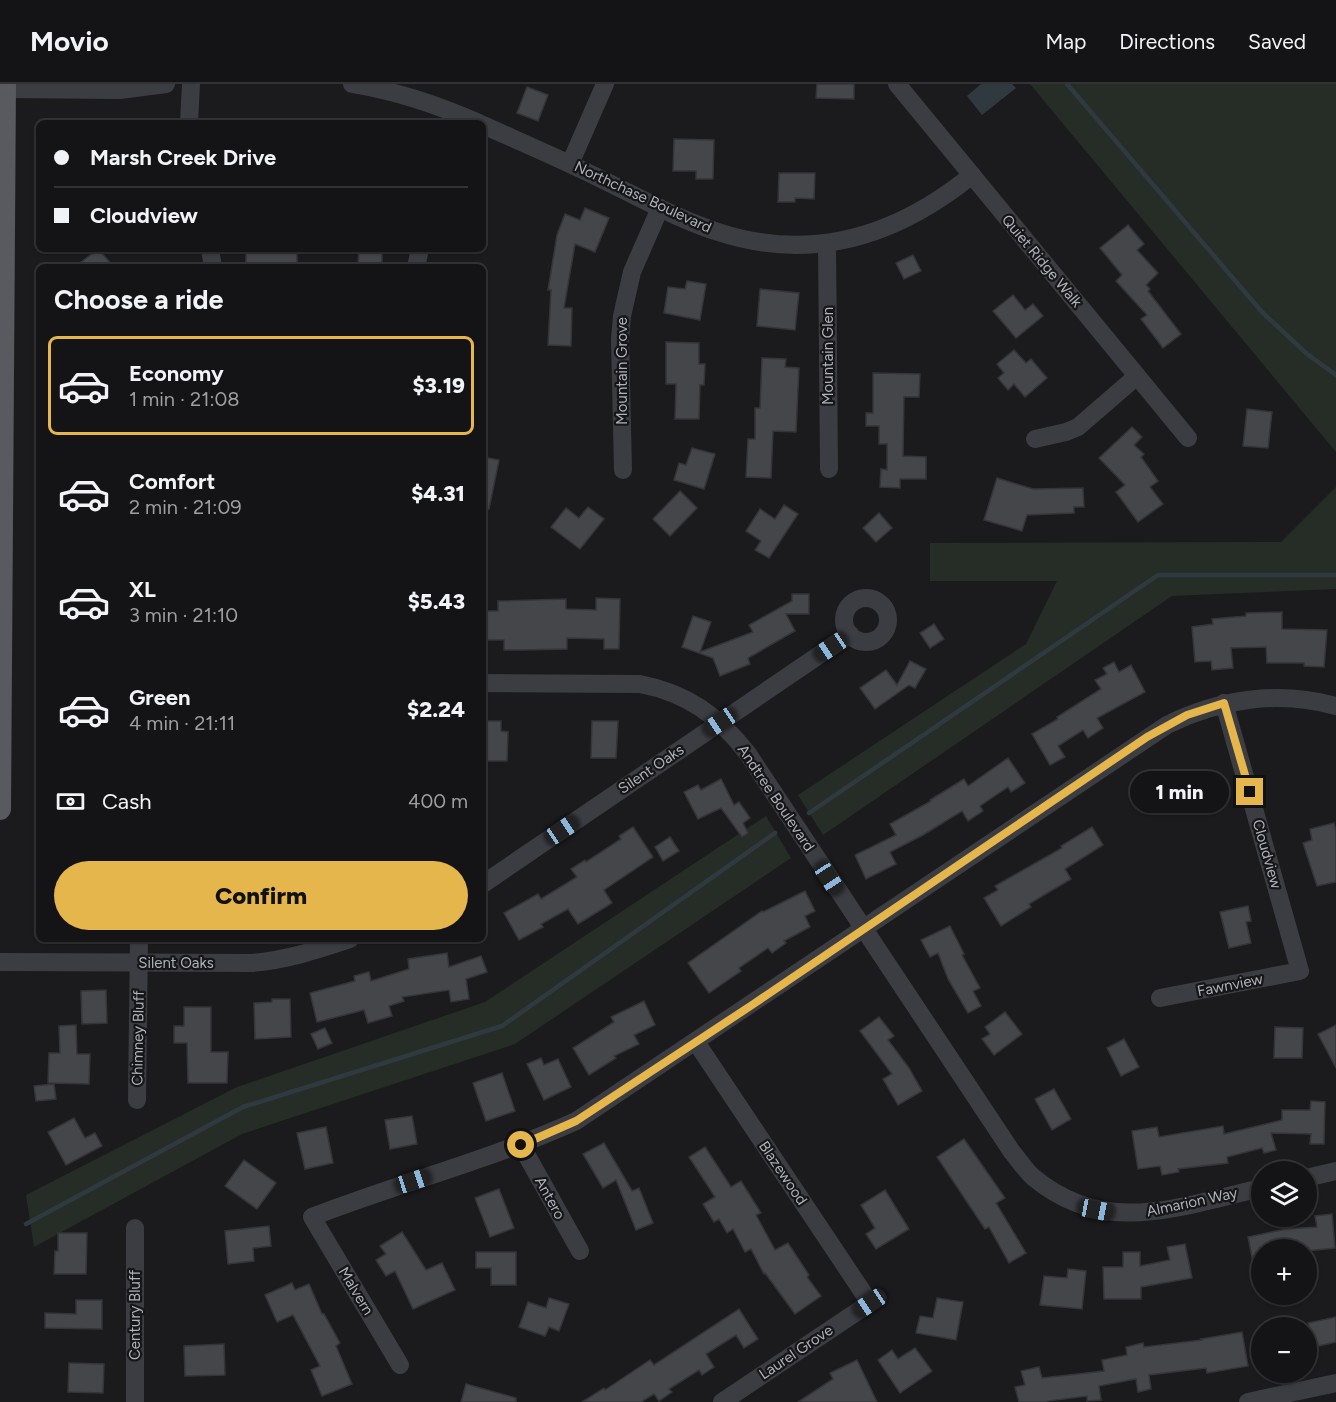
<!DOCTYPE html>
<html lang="en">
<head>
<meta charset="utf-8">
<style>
	body { margin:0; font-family:Figtree,sans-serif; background:#1d1d1f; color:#f1f3f6; height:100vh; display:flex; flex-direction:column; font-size:22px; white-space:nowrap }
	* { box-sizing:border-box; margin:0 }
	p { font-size:20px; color:#9d9ea1 }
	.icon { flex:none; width:33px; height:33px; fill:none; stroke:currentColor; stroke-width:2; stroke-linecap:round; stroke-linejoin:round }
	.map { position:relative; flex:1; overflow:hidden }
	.side { position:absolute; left:36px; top:180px; width:450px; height:678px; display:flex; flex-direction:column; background:#141416; border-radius:9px; box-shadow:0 2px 4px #0004,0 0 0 2px #333335 }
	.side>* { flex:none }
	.guide { position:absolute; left:36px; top:36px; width:450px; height:132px; border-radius:9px; box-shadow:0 2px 4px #0004,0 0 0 2px #333335; display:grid; align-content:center; height:132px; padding:0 18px; background:#141416 }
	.fabs { position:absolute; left:1251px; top:1077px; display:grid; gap:12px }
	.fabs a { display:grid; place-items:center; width:66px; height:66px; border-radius:50%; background:#141416; box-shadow:0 2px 4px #0004,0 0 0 2px #333335; font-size:30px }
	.end { position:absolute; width:27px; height:27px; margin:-14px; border:8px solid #e5b64b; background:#111; box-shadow:0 0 0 3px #111 }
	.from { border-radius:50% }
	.bubble { position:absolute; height:42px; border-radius:21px; background:#141416; box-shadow:0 2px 4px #0004,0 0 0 2px #333335; font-size:20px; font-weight:800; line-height:42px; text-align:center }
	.car { position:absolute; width:18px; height:36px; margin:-18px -9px; border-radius:8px; box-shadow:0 0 4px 2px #0007; background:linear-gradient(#222 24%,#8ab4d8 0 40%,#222 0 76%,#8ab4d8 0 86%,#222 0) }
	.guide b { display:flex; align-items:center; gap:21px; height:57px; font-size:22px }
	.guide b+b { border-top:2px solid #333335 }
	.guide i { width:15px; height:15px; background:#f1f3f6 }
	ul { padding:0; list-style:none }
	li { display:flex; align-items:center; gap:18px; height:99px; margin:0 12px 9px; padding:0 6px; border:3px solid transparent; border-radius:9px }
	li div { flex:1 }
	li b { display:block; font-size:22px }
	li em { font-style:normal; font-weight:800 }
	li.current { border-color:#e5b64b }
	li>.icon { width:54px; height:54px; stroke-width:1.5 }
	h2 { padding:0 18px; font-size:27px; line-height:72px }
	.pay { display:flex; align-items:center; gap:15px; height:66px; padding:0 18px; font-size:22px }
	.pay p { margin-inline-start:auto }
	.button { display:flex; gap:12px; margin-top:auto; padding:12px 18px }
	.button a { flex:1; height:69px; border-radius:36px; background:#e5b64b; color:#111; font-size:24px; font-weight:800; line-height:69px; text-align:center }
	header { display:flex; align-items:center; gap:36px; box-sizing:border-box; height:84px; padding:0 30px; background:#141416; border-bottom:2px solid #333335 }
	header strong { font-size:28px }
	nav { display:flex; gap:33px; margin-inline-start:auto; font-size:21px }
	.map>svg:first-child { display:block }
</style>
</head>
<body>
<header>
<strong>Movio</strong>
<nav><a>Map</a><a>Directions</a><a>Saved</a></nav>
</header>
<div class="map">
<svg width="1336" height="1318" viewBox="0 0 1336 1318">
	<rect width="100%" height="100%" fill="#1b1b1d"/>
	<!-- green -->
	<g fill="#252d26">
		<path d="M1030,0h306v368z"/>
		<path d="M1336,403v102l-164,7 -349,239 -25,-40 228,-151 31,-63h-127v-38l351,-1z"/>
		<path d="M766,732l25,42 -276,186 -273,90 -208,113 -8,-52 211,-108 248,-85z"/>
	</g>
	<!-- water -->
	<path fill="#313940" d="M981,0h31l4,4 -34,27 -15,-19z"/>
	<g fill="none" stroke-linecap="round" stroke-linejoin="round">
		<!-- stream -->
		<g stroke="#313940" stroke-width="4.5">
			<path d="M1067,0l195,228 45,42 29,21"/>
			<path d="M809,729l349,-238h178"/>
			<path d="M26,1140l217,-117 259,-81 273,-193"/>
		</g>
	</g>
	<!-- building -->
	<g fill="#45464a" stroke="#353539" stroke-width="1.5">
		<path d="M817,0h37v15l-38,-1z"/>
		<path d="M527,3l21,8 -10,26 -21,-8z"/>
		<path d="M674,55l40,1 -1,39h-17v-8h-23z"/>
		<path d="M779,89h36l-1,26 -19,-1v4h-17z"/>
		<path d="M585,124l24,10 -14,34 -20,-8 -11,64h8l-1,38 -23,-1 3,-55h-3l9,-55 8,-21 15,6z"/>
		<path d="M1128,141l16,19 -7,6 21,23 -12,12 4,4 -2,2 33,43 -18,14 -22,-29 6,-4 -31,-34 6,-6 -22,-27z"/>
		<path d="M98,165l16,18h-39z"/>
		<rect x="246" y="165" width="51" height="18"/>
		<path d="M359,165l23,1v17h-24z"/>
		<path d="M913,171l8,16 -17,8 -8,-16z"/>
		<path d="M687,197l19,3 -6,36 -36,-7 4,-26 17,2z"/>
		<path d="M760,205l39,4 -4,37 -38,-4z"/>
		<path d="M1013,211l12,15 8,-6 10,12 -27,22 -23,-27z"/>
		<path d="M666,258l33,1v21h6l-1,21h-4l-1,34h-24l1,-35h-10z"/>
		<path d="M1014,266l12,13 5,-4 16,19 -22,19 -11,-13 -6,6 -10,-12 6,-5 -7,-9z"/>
		<path d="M762,274l24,1 -1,8 14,1 -3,64 -23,-1 -2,47 -25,-1 2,-38h7v-31h5z"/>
		<path d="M873,289l47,1 -1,23h-15l-1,59 23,1v22h-26v9l-20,-1 1,-18 6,1v-26h-8v-18h-13v-13h7z"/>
		<path d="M1247,325l25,3 -4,36 -25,-2z"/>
		<path d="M1132,343l10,10 -8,8 10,9 -3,3 17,24 -8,6 13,17 -25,18 -22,-30 9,-7 -26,-27z"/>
		<path d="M692,364l23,6 -11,35 -30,-9 5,-17 7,2z"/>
		<path d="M483,373l16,3 -10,49h-6z"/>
		<path d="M997,394l36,11 50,-1 1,19h-10v6l-47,2 -5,16 -38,-11z"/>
		<path d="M680,407l17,17 -27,28 -17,-17z"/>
		<path d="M784,421l14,9 -29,44 -14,-8 6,-9 -15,-10 14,-22 15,10z"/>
		<path d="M588,423l16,12 -24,30 -29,-22 15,-19 13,10z"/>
		<path d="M879,429l13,15 -16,14 -13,-14z"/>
		<path d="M792,510h17v20h-23l9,17 -47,27 2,6 -30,12 -7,-18 -31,-11 11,-31 18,6 -11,30 53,-20 -4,-7 43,-24z"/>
		<path d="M596,514l24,1 -1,50h-15v-10l-37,-1v11l-45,1h-18v-10h-21v-29h15v-10l68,-2v10l30,1z"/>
		<path d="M1282,528v17l45,1 -3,37 -20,-1v-3h-37l-1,-16 -35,1 2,20 -21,2 -1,-9 -16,1 -3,-35 21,-3 -1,-5 34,-3v-3z"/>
		<path d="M934,540l10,15 -14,9 -10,-15z"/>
		<path d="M910,577l16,8 -11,19 -6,-3 -34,24 -15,-21 26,-18 11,15z"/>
		<path d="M1114,578l5,10 12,-7 14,27 -48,26 6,10 -15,10 -5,-8 -25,16 7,11 -15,8 -18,-31 26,-15 -1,-2 44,-28 -6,-9 12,-6 -4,-6z"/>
		<path d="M483,637h18v10l7,1 -1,29h-24z"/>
		<path d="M592,637h26l-2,37h-25z"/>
		<path d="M1008,674l17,25 -14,9 -3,-5 -28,19 3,5 -15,10 -6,-10 -39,24 -33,17 6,12 -30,15 -11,-24 41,-20 -6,-11 41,-23 -1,-1 34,-21 4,7z"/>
		<path d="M721,695l13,26 5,-3 11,16 -7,5 5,10 -6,4 -21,-29 -23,11 -14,-27 14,-7 3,5z"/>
		<path d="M1334,739l2,8v51l-19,4 -14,-43 9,-3 -2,-11z"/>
		<path d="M633,743l20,30 -49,33 8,13 -34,21 -10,-15 -27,15 2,3 -24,13 -15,-27 34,-19 3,5 36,-22 -6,-8 14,-9 1,2 35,-23 -2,-3z"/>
		<path d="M1092,743l11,18 -38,24 6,10 -42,25 2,3 -30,19 -17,-28 14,-8 -3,-4 67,-38 -1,-2z"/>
		<path d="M670,753l9,14 -16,10 -8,-14z"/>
		<path d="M805,807l10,20 -10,5 5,11 -26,14 2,2 -14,10 -4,-5 -29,20 2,3 -32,22 -21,-30 74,-52 1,1z"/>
		<path d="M1248,822l3,15 -5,1 5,21 -22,5 -9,-36z"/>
		<path d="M950,842l14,28 -2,1 18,33 -7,3 8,15 -13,7 -20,-34 -10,-26 -8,4 -9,-17z"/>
		<path d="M447,869l2,14 32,-11 6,16 -21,7 3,20 -18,3 -2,-12 -47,7 2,4 -15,5 3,10 -24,7 -4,-13 -47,12 -7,-29 45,-12 -1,-5 15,-4 2,9 38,-12 -1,-10z"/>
		<path d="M106,906l1,33 -25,1 -1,-33z"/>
		<path d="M272,915h18l1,38 -36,2 -1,-36 18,-1z"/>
		<path d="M644,917l11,24 -21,10 5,9 -25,12 2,2 -27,17 -16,-27 41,-26 -3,-5z"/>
		<path d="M184,923h27v45h17l-1,31h-39l-1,-40h-13v-17h10z"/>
		<path d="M1005,928l17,22 -28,21 -12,-16 8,-5 -5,-7z"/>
		<path d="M879,933l15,19 -6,4 21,28 13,23 -24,14 -15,-26 9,-5 -32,-43z"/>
		<path d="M76,941l1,29h13l-1,30 -41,-1 1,-30h11l-1,-27z"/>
		<path d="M1336,941v43l-18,-34z"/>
		<path d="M1275,943l28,1 -1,30h-28z"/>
		<path d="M325,944l7,15 -14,6 -7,-15z"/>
		<path d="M1124,955l15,28 -18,9 -14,-28z"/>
		<path d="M541,974l3,7 14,-6 13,28 -27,13 -17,-36z"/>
		<path d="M502,989l13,38 -29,10 -13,-38z"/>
		<path d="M54,1000l2,15 -20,2 -2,-15z"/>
		<path d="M1054,1005l17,30 -19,11 -17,-31z"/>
		<path d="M1311,1017l14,1 -1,42h-14l1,-10 -40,-1 5,17 -12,3 -2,-5 -35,9 1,6 -50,6 1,3 -17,3 -2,-9 -22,3 -6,-38 25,-4 2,10 64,-11 1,8 58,-14v-10h28z"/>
		<path d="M412,1032l5,28 -27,5 -5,-29z"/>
		<path d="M74,1034l11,20 10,-5 7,13 -36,19 -18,-33z"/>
		<path d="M326,1043l7,36 -28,6 -8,-36z"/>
		<path d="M964,1055l41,59 -9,5 30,50 -17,10 -20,-36 -4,2 -48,-72z"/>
		<path d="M604,1059l28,48 7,-3 14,35 -17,7 -20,-50 -13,8 -20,-34z"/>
		<path d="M705,1063l26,40 10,-6 20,32 -5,2 19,35 13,-7 21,32 -2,2 14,19 -26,18 -30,-41 -1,1 -13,-25 -6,3 -12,-23 -6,4 -8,-14 -5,3 -11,-18 12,-7 -26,-40z"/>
		<path d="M244,1076l32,23 -19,26 -32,-23z"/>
		<path d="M499,1105l15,39 -24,9 -15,-39z"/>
		<path d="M885,1106l24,39 -33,20 -10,-15 9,-6 -14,-23z"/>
		<path d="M1332,1130l3,34 -29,3 -44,-1v26l-6,1 -8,-40 38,-8 31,-2 -2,-11z"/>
		<path d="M269,1142l2,20 -18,2 1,13 -26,3 -3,-33z"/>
		<path d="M402,1148l24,38 16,-7 13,27 -42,19 -18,-38 -9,5 -10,-16 10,-6 -6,-8z"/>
		<path d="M58,1149h29l-1,41h-32l1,-23h3z"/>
		<path d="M1185,1160l7,34 -51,9v12h-37l-1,-32h20v-15h17v14l30,-6 -3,-13z"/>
		<path d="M476,1168h40v33h-25v-17h-15z"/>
		<path d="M1068,1185l18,2 -4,38 -42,-4 4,-29 23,2z"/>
		<path d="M292,1199l3,7 14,-6 13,30h2l16,29 -4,3 16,38 -30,12 -11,-26 9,-4 -27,-51 -16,7 -12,-27z"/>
		<path d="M549,1214l20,6 -10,27 -10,-4 -4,9 -26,-9 9,-25 18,6z"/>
		<path d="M937,1214l26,4 -7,38 -40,-7 4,-17 13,2z"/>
		<path d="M76,1216h26v29l-57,-1v-15l31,1z"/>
		<path d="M739,1225l19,30 -14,9 -8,-13 -30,19 8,13 -12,8 -3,-5 -30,19 3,3 -13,9 -5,-7 -13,8h-59l22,-14 1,2 45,-30 4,5z"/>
		<path d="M1336,1233v25l-22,5 -6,-24z"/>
		<path d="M1242,1248l6,34 -41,7 -1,-5 -57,7 2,14 -13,3 -2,-13 -37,7 2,14 -14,1v-5l-39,5 1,1h-30l-4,-15 10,-2 -4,-14 18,-4 3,11 62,-7 -2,-11 25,-5 -1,-8 17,-4 1,4 58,-7 -1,-1z"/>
		<path d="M224,1260l1,31 -40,1 -1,-30z"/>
		<path d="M915,1264l17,23 -32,22 -22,-33 14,-10 6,9z"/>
		<path d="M857,1276l20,42h-79l35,-23 -3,-6z"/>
		<path d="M69,1279l35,1 -1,29 -35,-1z"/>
		<path d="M466,1300l50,14v4h-55z"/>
	</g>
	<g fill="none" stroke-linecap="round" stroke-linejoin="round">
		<!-- minor -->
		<g stroke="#3c3d42" stroke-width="18">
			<path d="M352,0c47,8 83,20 127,39"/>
			<path d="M897,0l291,354"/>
			<path d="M0,5l120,1 46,-6"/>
			<path d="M189,39l2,-39"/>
			<path d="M483,41c40,18 80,35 120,55 37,18 75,39 115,52 95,31 179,4 254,-57"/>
			<path d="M570,80l35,-80"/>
			<path d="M827,159l2,226"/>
			<path d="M210,165l3,18"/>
			<path d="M416,183l4,-18"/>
			<path d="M1035,355l31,-7 12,-5 59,-51"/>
			<path d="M623,386l-3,-131 2,-23 10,-44 28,-64"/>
			<circle cx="866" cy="536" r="22"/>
			<path d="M483,599l157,1c47,9 79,32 108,70l264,398c7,8 13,18 21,25 73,61 146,29 229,11"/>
			<path d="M483,800l367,-250"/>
			<path d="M0,878l252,1c35,-3 65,-13 98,-24"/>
			<path d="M1160,914l140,-27 -76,-268"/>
			<path d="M696,958l174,261 -148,99"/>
			<path d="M137,1016l2,-161"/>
			<path d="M521,1061l59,106"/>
			<path d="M1306,1094l30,-7"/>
			<path d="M135,1144v174"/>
			<path d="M400,1281l-88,-148c87,-34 178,-57 264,-96l591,-396c52,-26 112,-35 169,-19"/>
			<path d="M1248,1318l88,-19"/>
		</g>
		<!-- major -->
		<path stroke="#585a60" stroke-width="22" d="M0,725l5,-725"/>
	</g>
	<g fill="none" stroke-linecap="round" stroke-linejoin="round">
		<!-- route -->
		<path stroke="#e5b64b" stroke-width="8" d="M521,1061l55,-24 176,-116 395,-268 40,-22 37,-12 26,89"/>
	</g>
	<g text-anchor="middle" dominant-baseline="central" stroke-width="4.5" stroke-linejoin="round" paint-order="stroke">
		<!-- street labels -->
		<g font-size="15" fill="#afb2bb" stroke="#161618">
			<text transform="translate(643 113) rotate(25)">Northchase Boulevard</text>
			<text transform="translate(1042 177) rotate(50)">Quiet Ridge Walk</text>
			<text transform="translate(828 272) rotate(-90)">Mountain Glen</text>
			<text transform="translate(622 287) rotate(-90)">Mountain Grove</text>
			<text transform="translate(651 685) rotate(-34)">Silent Oaks</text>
			<text transform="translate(776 714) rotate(56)">Andtree Boulevard</text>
			<text transform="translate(1267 770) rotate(74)">Cloudview</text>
			<text x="176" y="879">Silent Oaks</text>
			<text transform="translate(1230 901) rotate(-11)">Fawnview</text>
			<text transform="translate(138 954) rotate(-89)">Chimney Bluff</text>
			<text transform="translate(783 1089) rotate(56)">Blazewood</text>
			<text transform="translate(550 1114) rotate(61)">Antero</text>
			<text transform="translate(1192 1118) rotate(-12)">Almarion Way</text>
			<text transform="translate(356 1207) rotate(59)">Malvern</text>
			<text transform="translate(135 1231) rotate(-90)">Century Bluff</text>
			<text transform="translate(796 1268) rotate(-34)">Laurel Grove</text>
		</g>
	</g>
</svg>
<div class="fabs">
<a><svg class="icon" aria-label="layers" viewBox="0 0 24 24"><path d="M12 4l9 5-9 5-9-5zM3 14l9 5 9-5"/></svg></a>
<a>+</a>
<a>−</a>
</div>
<i class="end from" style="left:521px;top:1061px"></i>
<i class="end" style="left:1250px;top:708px"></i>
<div class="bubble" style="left:1130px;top:687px;width:99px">1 min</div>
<i class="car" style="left:831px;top:563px;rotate:236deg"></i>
<i class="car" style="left:720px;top:638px;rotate:236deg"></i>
<i class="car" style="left:562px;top:746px;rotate:56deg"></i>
<i class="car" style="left:829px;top:794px;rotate:147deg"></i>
<i class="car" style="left:413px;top:1097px;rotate:72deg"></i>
<i class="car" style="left:1096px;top:1126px;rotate:101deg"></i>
<i class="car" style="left:870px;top:1219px;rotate:236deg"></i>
<div class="guide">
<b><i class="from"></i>Marsh Creek Drive</b>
<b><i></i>Cloudview</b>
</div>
<section class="side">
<h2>Choose a ride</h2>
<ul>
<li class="current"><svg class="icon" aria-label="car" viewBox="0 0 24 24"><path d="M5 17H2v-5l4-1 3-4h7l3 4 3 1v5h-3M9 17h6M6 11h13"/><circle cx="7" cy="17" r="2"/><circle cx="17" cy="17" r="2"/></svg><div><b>Economy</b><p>1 min · 21:08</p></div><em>$3.19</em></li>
<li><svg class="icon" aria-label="car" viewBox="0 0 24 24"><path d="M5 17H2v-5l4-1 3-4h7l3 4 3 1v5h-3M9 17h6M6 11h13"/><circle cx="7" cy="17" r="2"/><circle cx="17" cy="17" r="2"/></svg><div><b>Comfort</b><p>2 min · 21:09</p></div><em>$4.31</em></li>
<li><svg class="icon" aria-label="car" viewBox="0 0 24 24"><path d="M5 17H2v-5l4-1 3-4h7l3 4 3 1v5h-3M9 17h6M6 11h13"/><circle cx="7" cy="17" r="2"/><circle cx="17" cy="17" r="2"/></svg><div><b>XL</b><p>3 min · 21:10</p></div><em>$5.43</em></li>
<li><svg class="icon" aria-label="car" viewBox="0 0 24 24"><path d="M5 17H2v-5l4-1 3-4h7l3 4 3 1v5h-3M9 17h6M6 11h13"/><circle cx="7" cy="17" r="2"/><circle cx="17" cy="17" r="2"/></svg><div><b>Green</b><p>4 min · 21:11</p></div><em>$2.24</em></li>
</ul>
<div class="pay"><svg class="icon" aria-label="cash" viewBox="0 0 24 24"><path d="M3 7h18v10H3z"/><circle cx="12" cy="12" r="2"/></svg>Cash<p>400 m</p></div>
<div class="button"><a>Confirm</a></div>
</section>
</div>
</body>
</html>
